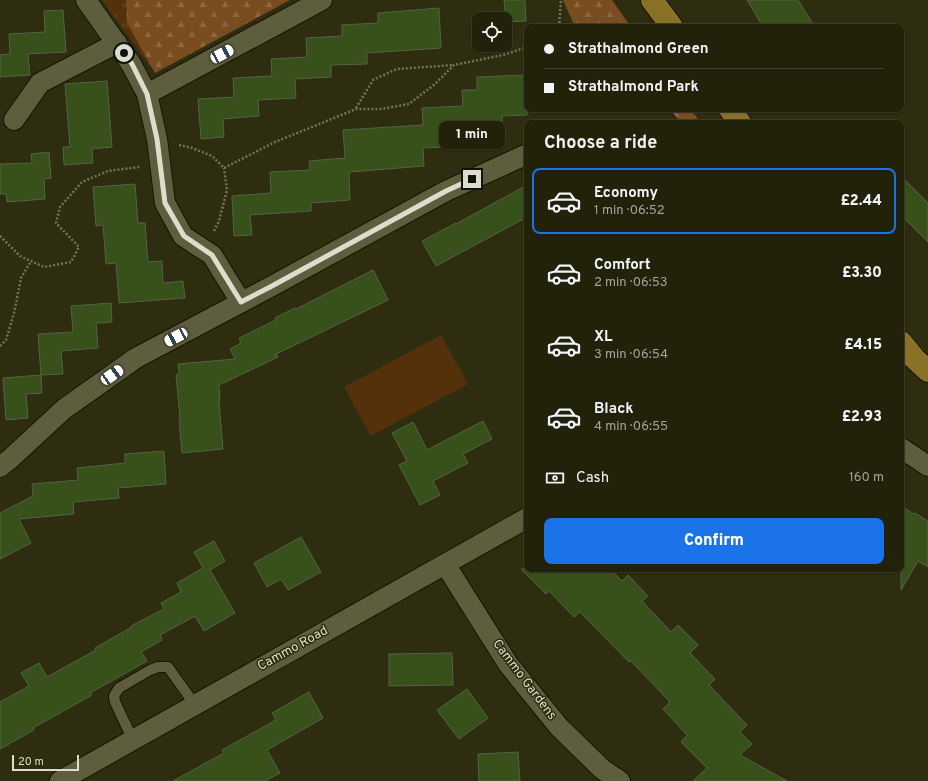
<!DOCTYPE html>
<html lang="en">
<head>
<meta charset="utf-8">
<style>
	body { margin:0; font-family:Overpass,sans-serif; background:#2a2a14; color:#f1f3f6; height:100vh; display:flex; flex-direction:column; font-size:15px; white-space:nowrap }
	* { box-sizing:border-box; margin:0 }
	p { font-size:13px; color:#a2a49d }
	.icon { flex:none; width:22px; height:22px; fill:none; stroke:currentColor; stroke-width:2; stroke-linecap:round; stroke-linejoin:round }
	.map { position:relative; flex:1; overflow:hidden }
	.side { position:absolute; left:524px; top:120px; width:380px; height:452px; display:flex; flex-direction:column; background:#22220b; border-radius:8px; box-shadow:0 1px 3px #0004,0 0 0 1px #3f3f2c }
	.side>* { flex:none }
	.hud { position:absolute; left:524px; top:24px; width:380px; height:88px; border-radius:8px; box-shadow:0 1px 3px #0004,0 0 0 1px #3f3f2c; display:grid; align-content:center; height:88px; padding:0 20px; background:#22220b }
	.tools { position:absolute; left:472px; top:12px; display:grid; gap:8px }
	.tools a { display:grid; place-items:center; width:40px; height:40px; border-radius:8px; background:#22220b; box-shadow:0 1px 3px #0004,0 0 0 1px #3f3f2c; font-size:20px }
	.scale { position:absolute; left:12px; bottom:10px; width:67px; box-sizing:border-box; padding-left:4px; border:2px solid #ddc; border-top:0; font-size:11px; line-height:14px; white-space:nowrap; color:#ddc; -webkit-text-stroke:3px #2e2d0f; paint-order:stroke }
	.end { position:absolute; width:18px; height:18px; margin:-9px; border:5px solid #ddc; background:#111; box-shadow:0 0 0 2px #111 }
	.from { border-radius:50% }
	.bubble { position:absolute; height:28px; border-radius:8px; background:#22220b; box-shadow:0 1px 3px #0004,0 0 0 1px #3f3f2c; font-size:13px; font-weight:800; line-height:28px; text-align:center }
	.car { position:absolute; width:12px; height:24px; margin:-12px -6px; border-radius:5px; box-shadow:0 0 3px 1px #0007; background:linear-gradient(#fff 24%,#345 0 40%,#fff 0 76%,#345 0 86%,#fff 0) }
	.hud b { display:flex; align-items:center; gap:14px; height:38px; font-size:15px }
	.hud b+b { border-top:1px solid #3f3f2c }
	.hud i { width:10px; height:10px; background:#f1f3f6 }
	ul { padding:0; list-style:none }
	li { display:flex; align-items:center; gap:12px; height:66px; margin:0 8px 6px; padding:0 12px; border:2px solid transparent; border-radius:8px }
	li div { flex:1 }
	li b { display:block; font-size:15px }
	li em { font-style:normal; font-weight:800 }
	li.selected { border-color:#1a73e8 }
	li>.icon { width:36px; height:36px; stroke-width:1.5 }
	h2 { padding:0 20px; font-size:18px; line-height:48px }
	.pay { display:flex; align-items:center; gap:10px; height:44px; padding:0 20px; font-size:15px }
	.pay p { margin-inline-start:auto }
	.action { display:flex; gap:8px; margin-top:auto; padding:8px 20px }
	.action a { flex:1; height:46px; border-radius:8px; background:#1a73e8; color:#fff; font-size:16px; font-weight:800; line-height:46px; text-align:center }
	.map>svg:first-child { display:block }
</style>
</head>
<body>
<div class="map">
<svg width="928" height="781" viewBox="0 0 928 781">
	<defs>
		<pattern id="grass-tufts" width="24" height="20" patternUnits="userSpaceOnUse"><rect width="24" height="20" fill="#54310b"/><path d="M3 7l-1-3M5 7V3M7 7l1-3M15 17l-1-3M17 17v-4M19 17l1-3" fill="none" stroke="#6c4e2d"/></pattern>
		<pattern id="forest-firs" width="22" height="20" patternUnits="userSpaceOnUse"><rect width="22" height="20" fill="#7a4d20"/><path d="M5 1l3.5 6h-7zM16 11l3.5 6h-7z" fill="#8c663f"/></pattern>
	</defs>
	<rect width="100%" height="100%" fill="#2e2d0f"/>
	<!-- grass -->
	<path fill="url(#grass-tufts)" d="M102,0h24l1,23 28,50z"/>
	<!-- forest -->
	<g fill="url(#forest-firs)">
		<path d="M126,0h164l-135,73 -28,-50z"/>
		<path d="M563,0h49l19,27h-56z"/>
		<path d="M670,109h20l11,14h-22l-2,-5z"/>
	</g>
	<!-- green -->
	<path fill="#54310b" d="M441,335l27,49 -97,52 -27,-49z"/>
	<!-- building -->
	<g fill="#38511b" stroke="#546246">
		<path d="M504,0h21l1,21 -20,1z"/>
		<path d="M747,0h51l17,27h-52z"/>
		<path d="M439,8l2,40 -74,5v11l-36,1v12l-36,2 1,19 -38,2 1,16 -36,3 1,18 -23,2 -3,-40 36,-2 -1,-19 39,-2 -1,-17 36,-2 -1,-19 36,-2v-11l36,-2v-10z"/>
		<path d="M63,10l3,42 -38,2 2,21 -30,2v-22l10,-1 -1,-20 36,-2 -1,-21z"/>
		<path d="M527,75v40l-25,1v13l-40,2 1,15 -40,2 1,18 -75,6 1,28 -39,3v8l-61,4 2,20 -18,1 -2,-40 39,-3 -1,-21 40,-2 -1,-9 36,-3 -2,-28 80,-5 -1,-17 41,-2 -1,-16h15v-13z"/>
		<path d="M107,81l5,66 -20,2 1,14 -29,2 -1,-18h7l-5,-63z"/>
		<path d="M49,152l2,26 -7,1 1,20 -38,3 -1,-8h-6v-30l32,-1 -1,-9z"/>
		<path d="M901,176l27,27v39l-27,-27z"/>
		<path d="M135,184l3,39h7l3,39 14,-1 1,22 20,-2 2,17 -66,5 -3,-40 -10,1 -3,-39 -7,1 -3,-39z"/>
		<path d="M527,185v32l-91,49 -14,-25 34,-18v1z"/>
		<path d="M373,270l15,30 -114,55h3l1,2 -59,28 1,16 -1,1 4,47 -41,4 -3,-34 1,-1 -4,-43 3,-1 -1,-10 57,-5 -5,-10 11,-6 -2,-5 37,-18 -1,-2 20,-10 1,1z"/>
		<path d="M111,303l1,19 -16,1 2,25 -37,3 2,23 -22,1 -3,-41 35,-2 -2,-26z"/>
		<path d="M41,375l1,18 -16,1 2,24 -22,2 -3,-42z"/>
		<path d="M483,421l9,18 -29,15 5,9 -35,18 7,14 -20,10 -21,-40 8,-4 -15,-28 21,-11 14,28z"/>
		<path d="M164,451l2,33 -48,4 1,10 -46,4 1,12 -55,5 12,24 -31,16v-46l33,-17 -1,-12 46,-4 -1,-12 48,-5v-9z"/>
		<path d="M901,506l13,8 1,-1 13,8v46l-10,-6 -17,29z"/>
		<path d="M301,537l20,35 -33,18 -7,-11 -14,8 -13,-24z"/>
		<path d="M214,541l11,20 -15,9 25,43 -31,18 -9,-15 -35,19 2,5 -21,12 6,9 -57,32 2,2 -59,33 1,2 -34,19v-47l29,-16 -8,-13 18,-10 8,14 49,-27 -1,-2 37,-21 -1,-1 33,-17 -3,-6 20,-11 -4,-9 26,-15 -9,-16z"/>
		<path d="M521,569h89l12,12 6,-6 20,21 -6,5 29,31 7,-7 20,20 -8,8 25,26 -6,6 38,40 -7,7 12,12 -12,11 47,26h-94l14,-13 -26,-26 6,-7 -24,-26 7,-7 -39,-41 -2,1 -49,-50 -6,5 -25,-26 -3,3z"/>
		<path d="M452,653l1,32 -64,1v-32z"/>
		<path d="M467,689l21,29 -29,21 -22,-29z"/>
		<path d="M309,692l14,26 -56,32 13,23 -15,8h-92l51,-28 -2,-3 54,-30 -4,-7z"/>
		<path d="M518,752l2,29h-41l-1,-27z"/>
	</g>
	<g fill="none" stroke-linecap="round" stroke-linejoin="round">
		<defs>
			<path id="lane" d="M133,740l-18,-38 -1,-6 5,-8 31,-18 8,-3h10l27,38"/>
			<g id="street">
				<path d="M86,0l45,64 16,30 10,45 8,64 18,33 29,19 29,47"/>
				<path d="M147,94l175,-94"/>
				<path d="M14,120l26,-37 77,-40"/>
				<path d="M901,448l27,18"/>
				<path d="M0,467l10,-8 54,-50 72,-51 136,-72 174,-95 77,-35 4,-1"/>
				<path d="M445,564l63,100 51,63 43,42 18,12"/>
				<path d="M60,781l467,-263"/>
			</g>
			<g id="primary">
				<path d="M652,0l20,27"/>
				<path d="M730,109l10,14"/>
				<path d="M901,342l13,16 14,13"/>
			</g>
		</defs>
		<!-- lane casing -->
		<use href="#lane" stroke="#161500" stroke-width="12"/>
		<!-- street casing -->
		<use href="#street" stroke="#161500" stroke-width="22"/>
		<!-- primary casing -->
		<use href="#primary" stroke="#161500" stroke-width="24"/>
		<!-- path -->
		<g stroke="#73735a" stroke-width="2.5" stroke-dasharray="2 2" stroke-linecap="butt">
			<path d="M559,27l2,-27"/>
			<path d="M356,108l17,-28 24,-11 57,-4"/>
			<path d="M179,145l13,3 20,8 12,12 51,-26 81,-33h25l28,-5 26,-20 19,-19 49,-10 24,-8"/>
			<path d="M214,231l5,-10 8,-31 -3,-22"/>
			<path d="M0,236l20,20 24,11 27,-5 8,-15 -23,-24 4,-16 22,-25 26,-11 32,-4"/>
			<path d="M0,346l6,-6 8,-27 7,-35 10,-17"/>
		</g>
		<!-- lane -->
		<use href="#lane" stroke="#5e5e3f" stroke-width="10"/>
		<!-- street -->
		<use href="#street" stroke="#5e5e3f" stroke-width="20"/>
		<!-- primary -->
		<use href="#primary" stroke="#897228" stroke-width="22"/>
	</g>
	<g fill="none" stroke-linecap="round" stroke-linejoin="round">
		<!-- route -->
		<path stroke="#ddc" stroke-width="5" d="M124,53l8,11 15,30 10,45 8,64 19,33 28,19 29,47 31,-16 174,-95 26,-12"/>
	</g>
	<g text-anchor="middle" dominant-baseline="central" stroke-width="3" stroke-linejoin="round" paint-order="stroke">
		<!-- street labels -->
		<g font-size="13" fill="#ddc" stroke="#2e2d0f">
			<text transform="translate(293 649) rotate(-29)">Cammo Road</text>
			<text transform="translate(524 680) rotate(53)">Cammo Gardens</text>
		</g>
	</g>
</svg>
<div class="tools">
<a><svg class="icon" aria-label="locate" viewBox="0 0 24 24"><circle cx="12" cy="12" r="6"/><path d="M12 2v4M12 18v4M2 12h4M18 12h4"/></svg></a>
</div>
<div class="scale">20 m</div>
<i class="end from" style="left:124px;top:53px"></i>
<i class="end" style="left:472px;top:179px"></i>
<div class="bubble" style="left:439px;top:121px;width:66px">1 min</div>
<i class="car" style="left:222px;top:54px;rotate:62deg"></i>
<i class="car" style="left:176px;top:337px;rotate:242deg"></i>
<i class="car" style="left:112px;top:375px;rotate:55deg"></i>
<div class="hud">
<b><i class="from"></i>Strathalmond Green</b>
<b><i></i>Strathalmond Park</b>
</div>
<section class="side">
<h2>Choose a ride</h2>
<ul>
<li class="selected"><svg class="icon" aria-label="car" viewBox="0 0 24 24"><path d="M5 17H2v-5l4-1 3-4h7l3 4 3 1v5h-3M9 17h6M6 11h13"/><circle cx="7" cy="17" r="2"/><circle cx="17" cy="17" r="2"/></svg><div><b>Economy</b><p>1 min · 06:52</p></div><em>£2.44</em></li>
<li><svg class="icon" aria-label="car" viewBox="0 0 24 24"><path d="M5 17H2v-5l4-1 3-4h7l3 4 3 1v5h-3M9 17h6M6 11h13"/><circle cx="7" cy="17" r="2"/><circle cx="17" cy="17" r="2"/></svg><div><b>Comfort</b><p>2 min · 06:53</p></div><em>£3.30</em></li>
<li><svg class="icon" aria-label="car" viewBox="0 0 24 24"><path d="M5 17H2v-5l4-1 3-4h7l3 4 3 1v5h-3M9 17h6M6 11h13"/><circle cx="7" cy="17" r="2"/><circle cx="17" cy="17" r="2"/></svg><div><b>XL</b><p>3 min · 06:54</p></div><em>£4.15</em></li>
<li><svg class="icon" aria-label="car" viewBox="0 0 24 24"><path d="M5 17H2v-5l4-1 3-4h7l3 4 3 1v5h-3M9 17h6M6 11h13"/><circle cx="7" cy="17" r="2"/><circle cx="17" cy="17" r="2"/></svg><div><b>Black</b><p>4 min · 06:55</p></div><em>£2.93</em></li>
</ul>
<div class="pay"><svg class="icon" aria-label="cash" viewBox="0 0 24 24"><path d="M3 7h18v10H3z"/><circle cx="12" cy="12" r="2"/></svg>Cash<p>160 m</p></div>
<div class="action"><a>Confirm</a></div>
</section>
</div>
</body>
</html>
